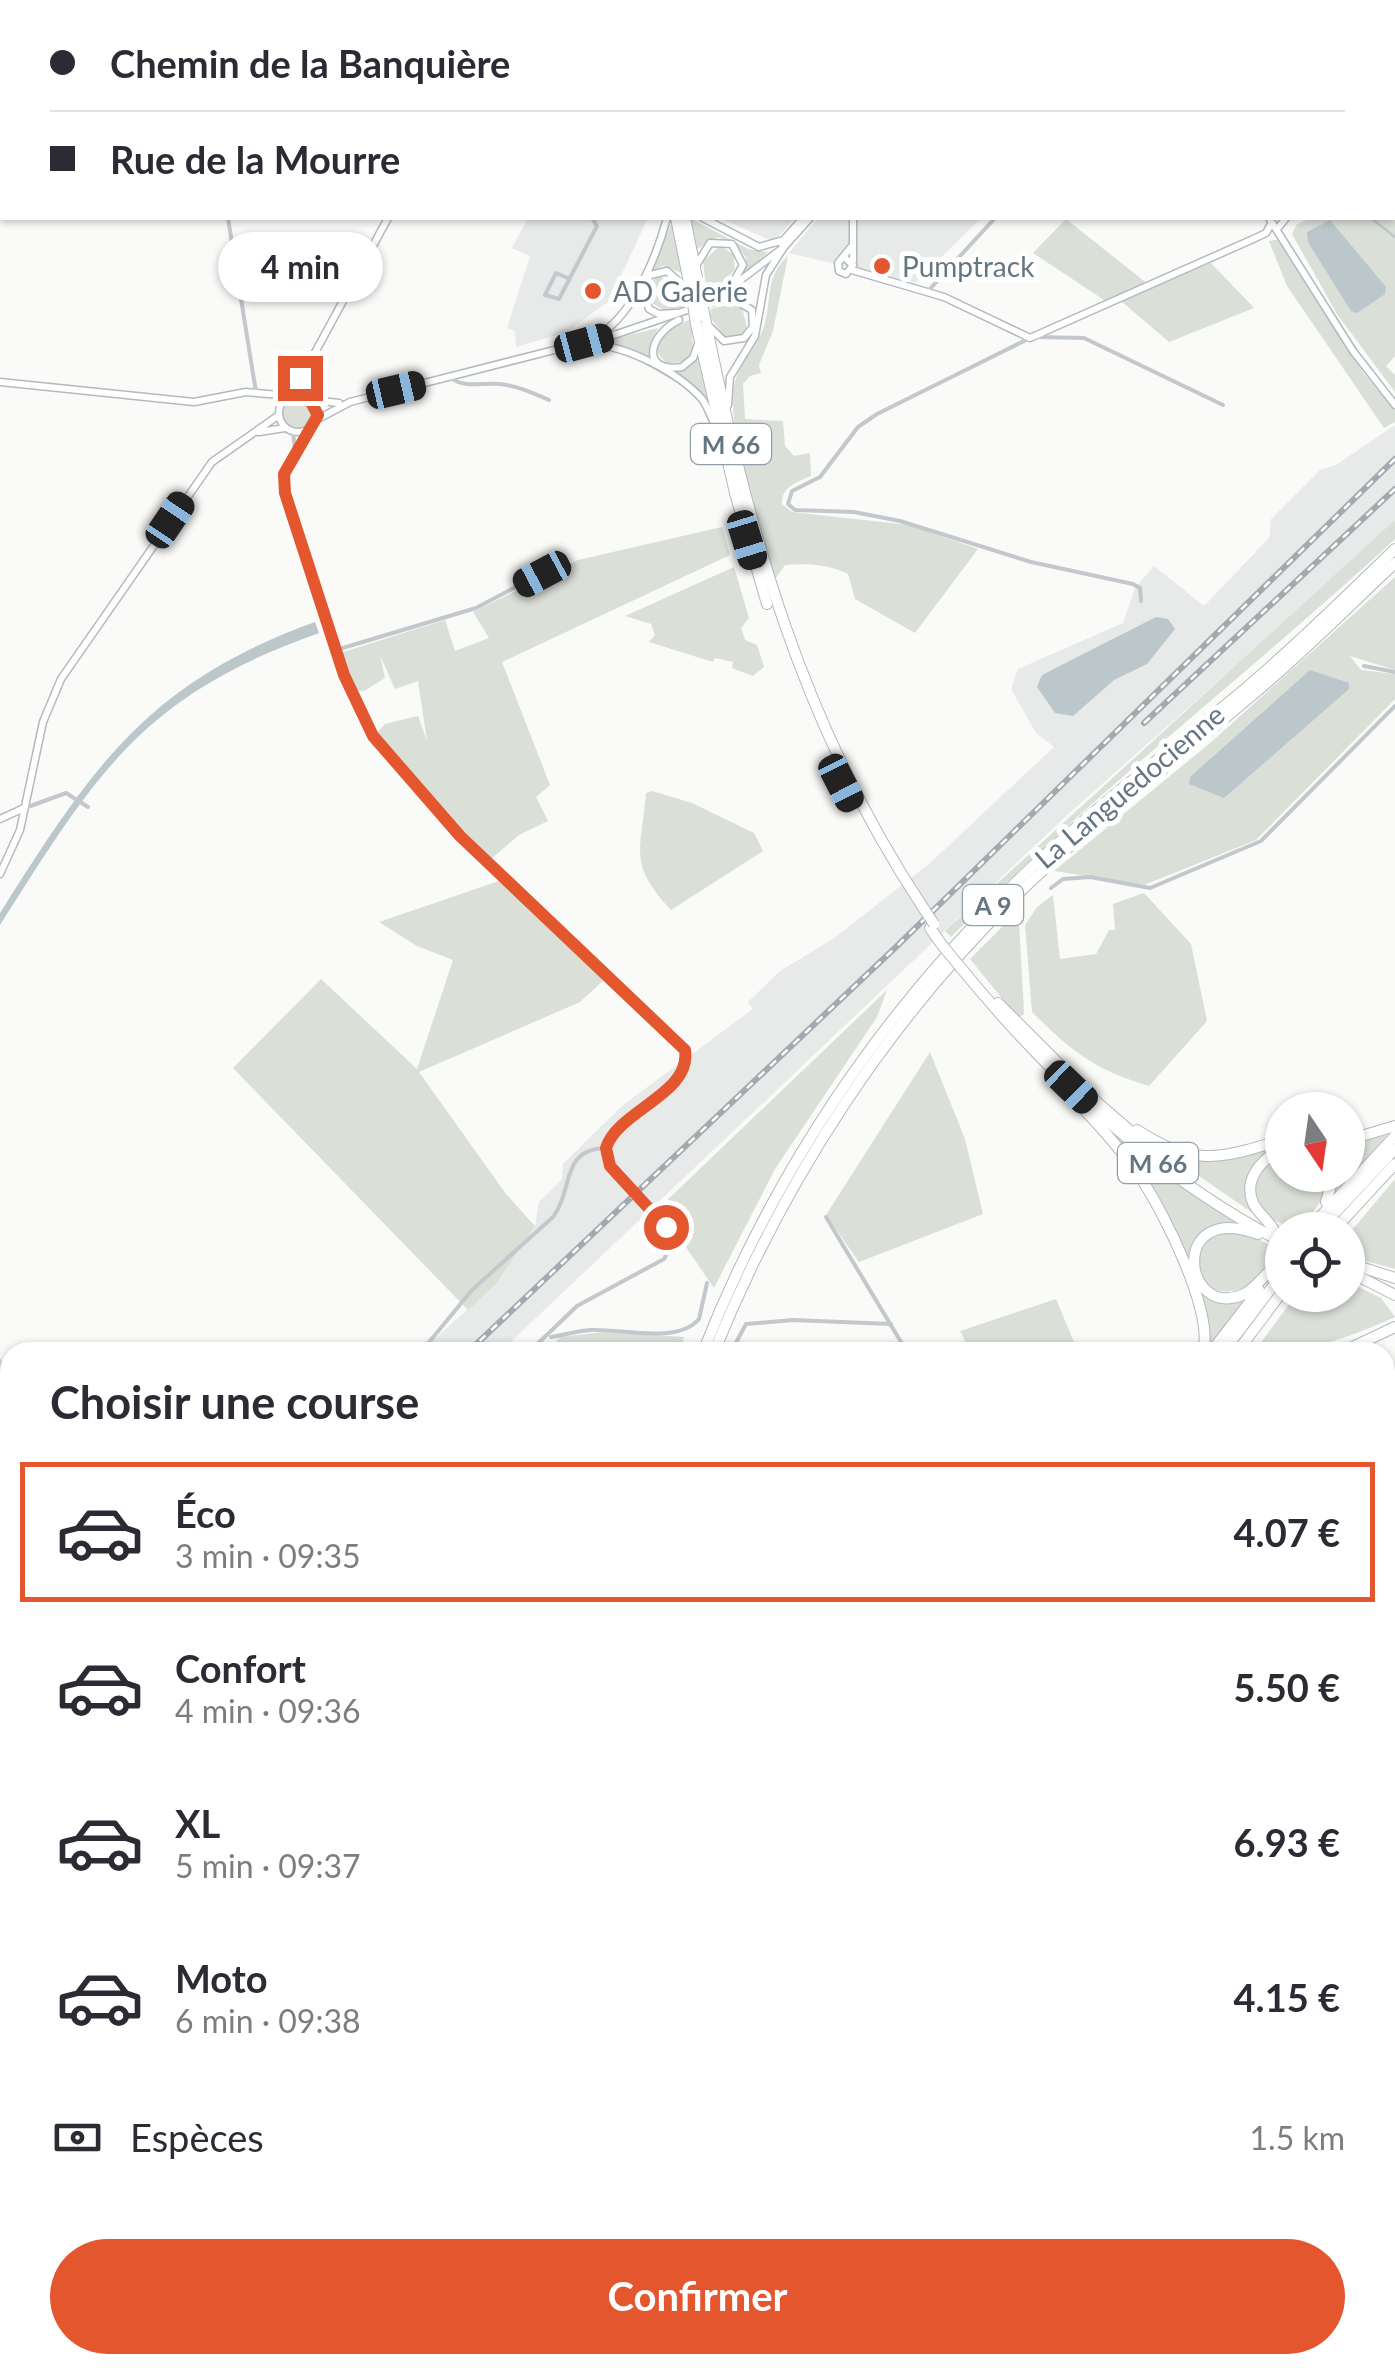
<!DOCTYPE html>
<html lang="fr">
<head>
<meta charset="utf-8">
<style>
	body { margin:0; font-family:Lato,sans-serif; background:#f2f2f3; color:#2b2b33; height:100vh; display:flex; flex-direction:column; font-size:38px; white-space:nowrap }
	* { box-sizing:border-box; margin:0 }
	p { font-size:32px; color:#7c7c81 }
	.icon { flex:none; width:55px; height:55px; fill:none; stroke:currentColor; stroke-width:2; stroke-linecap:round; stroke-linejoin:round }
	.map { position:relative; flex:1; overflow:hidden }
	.sheet { position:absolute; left:0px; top:1342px; width:1395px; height:1032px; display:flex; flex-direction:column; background:#fff; border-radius:30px 30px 0 0; box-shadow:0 2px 8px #0004 }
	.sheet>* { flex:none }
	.guide { position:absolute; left:0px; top:0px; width:1395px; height:220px; box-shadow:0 2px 8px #0004; display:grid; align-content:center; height:220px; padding:0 50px; background:#fff }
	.needle { width:65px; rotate:167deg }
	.fabs { position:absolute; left:1265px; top:1092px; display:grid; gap:20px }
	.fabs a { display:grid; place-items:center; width:100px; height:100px; border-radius:50%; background:#fff; box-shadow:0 2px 8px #0004; font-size:50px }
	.end { position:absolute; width:45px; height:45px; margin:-22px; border:12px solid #e4572e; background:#fff; box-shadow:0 0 0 5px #fff }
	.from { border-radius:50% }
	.bubble { position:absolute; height:70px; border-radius:35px; background:#fff; box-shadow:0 2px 8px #0004; font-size:32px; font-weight:700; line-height:70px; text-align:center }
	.car { position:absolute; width:30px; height:60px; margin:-30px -15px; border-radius:12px; box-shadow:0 0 8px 2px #0007; background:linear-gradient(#222 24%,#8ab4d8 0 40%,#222 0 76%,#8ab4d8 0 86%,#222 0) }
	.guide b { display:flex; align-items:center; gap:35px; height:95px; font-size:38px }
	.guide b+b { border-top:2px solid #e1e1e2 }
	.guide i { width:25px; height:25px; background:#2b2b33 }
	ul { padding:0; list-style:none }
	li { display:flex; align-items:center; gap:30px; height:140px; margin:0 20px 15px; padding:0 30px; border:5px solid transparent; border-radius:0px }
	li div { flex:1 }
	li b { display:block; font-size:38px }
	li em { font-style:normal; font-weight:700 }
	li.active { border-color:#e4572e }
	li>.icon { width:90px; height:90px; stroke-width:1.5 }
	h2 { padding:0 50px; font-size:45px; line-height:120px }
	.pay { display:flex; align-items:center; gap:25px; height:110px; padding:0 50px; font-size:38px }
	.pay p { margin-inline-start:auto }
	.primary-button { display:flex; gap:20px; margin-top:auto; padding:20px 50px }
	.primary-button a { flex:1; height:115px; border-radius:60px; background:#e4572e; color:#fff; font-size:40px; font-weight:700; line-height:115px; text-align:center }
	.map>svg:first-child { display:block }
</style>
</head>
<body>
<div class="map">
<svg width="1395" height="2374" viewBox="0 0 1395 2374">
	<rect width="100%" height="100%" fill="#fafaf8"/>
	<!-- built -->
	<g fill="#e8e9e9">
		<path d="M301,0h321l1,2h-324z"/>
		<path d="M648,0h272l1,2h-272z"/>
		<path d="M528,218h120l-39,83 -42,31 -51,15 -1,-16 -8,-3 23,-72 -18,-8z"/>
		<path d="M720,218h75l-21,24z"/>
		<path d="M818,218h163l-66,65 -126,-30z"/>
		<path d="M1395,425v95l-22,24 -307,272 -566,536h-80l76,-68 39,-58 4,-24 23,-23 1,-15 60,-59 130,-96 -5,-7 32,-31 53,-32 97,-76 124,-116 -18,-14 -25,-44 7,-20 105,-46 12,-35 19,-22 50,40 65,-68 2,-19 49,-49 16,-5z"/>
		<path d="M1385,1529l10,10v131l-10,-15z"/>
	</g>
	<!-- green -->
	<g fill="#dadfd7">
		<path d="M1395,188v168l-9,10 9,9v17l-58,-78 -45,-80 5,-10 15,-6h80z"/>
		<path d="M690,218l58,31 20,3 -24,22 2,-16 -10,-14 -18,-7 -21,12z"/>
		<path d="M1066,219l83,66 -42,17 -74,-49z"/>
		<path d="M672,223l10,50 -19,-7 -16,7z"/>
		<path d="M1280,239l84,135 31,36v12l-11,6 -97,-142 -18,-45z"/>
		<path d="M720,246l13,8 2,16 -28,26 -4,-35z"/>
		<path d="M788,256l-15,75 -14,34 2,8 -11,3 -7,8 2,35 38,2 2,25 9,10 16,-3 1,23c-14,6 -30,11 -29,28l10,8 117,13 69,24 -63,84 -60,-34 -7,-25c-19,-10 -42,-11 -63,-9l-10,14c-19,-41 -50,-154 -40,-197 5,-20 22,-36 29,-55 8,-27 1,-51 24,-71z"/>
		<path d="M1211,263l43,45 -85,34 -48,-41z"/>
		<path d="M657,277l13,1 12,9 4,20 -20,4 -16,-9 -3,-16z"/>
		<path d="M726,305l16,2 5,20 -7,10h-15l-15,-20 1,-8z"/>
		<path d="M691,319l2,30 -6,13 -21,1 -10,-12 4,-17z"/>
		<path d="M658,328l-8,18 7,18 21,8 20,-15 10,44 -103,-60z"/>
		<circle cx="298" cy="414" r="15"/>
		<path d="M1395,520v19c-146,135 -305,256 -444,398l-6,-6z"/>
		<path d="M722,527l8,28 -228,107 48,123 -14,12 12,24 -29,14 -29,25 -84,-78 2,-12 -33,-35 10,-11 33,-8 9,25 -9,-60 -23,8 -15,-34 5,23 -21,13 -13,-1 -11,-37 105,-33 10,31 34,-13 -16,-26 105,-52z"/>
		<path d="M734,567l15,51 -8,10 4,12 12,5 7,22 -11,9 -21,-8 1,-6 -18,-4 -2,4 -64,-20 6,-7 -4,-11 -26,-8z"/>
		<path d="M1395,577v93l-45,-14 11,14 34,4v25l-139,141 -112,45 -90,-14 155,-127z"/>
		<path d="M652,791l40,12 62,30 9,18 -92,59c-43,-47 -30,-57 -25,-117z"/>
		<path d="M502,880l105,97 -27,25 -161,70 87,122 29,32 -39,58 -28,26 -235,-242 88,-89 96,90 36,-109 -36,-14 -38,-24z"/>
		<path d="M1144,893l47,51 16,77 -58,65c-54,-16 -78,-35 -117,-74l-7,-87 12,-18 16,-12 7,64 36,-5 13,-24h6l-2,-26z"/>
		<path d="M1014,915l5,6 5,93 -6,4 -48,-59z"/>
		<path d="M887,990l-10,27 -102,152 -61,119 -55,-80z"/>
		<path d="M930,1052l35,87 18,75 -124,48 -33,-47z"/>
		<path d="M1101,1118l56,52 81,54h-7l-37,20 8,46 45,8 -39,51c8,-62 -72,-180 -107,-231z"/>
		<path d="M1386,1135l2,2 -54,57 3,-19h11v-31z"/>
		<path d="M1282,1143c-25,21 -49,34 -28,71l-97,-67 33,12 25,2z"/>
		<path d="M1282,1155v20h48l-4,19 -26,36 -31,-11 -15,-26c4,-19 10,-29 28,-38z"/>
		<path d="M1395,1179v90l-47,-13v-21z"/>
		<path d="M1224,1230l24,4 34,17c-19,25 -40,51 -75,36 -17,-26 -9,-42 17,-57z"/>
		<path d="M1348,1282l33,16 14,19c-46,21 -90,36 -141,35l42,-57h52z"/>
		<path d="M1056,1299l22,53h-107l-11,-21z"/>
		<path d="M603,1332l81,5 -5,15h-134l16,-15z"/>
		<path d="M0,1358l10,13v86l-10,1z"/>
		<path d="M1395,1440v99l-10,-10v-81z"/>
		<path d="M1395,1893v303l-10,1v-300z"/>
	</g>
	<!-- water -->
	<g fill="#bbc7cb">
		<path d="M1330,220l56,67 -1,7 -28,19 -6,-2 -43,-69 -1,-10z"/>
		<path d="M1156,617l12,2 7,10 -28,35 -33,16 -41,36 -18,-3 -18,-26 5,-12z"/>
		<path d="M315,622l4,11c-178,63 -222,140 -319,292v-12c92,-145 146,-230 315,-291z"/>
		<path d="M1310,670l39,13v6l-125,109 -35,-14 1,-7z"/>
		<path d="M10,1457v260l-10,-5v-254z"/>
	</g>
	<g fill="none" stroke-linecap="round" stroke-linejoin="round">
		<!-- stream -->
		<g stroke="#bbc7cb" stroke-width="2.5">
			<path d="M1182,0l2,2"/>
			<path d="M1371,218l24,19"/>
			<path d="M0,1798l10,11"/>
		</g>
		<defs>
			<g id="secondary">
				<path d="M433,0l4,2"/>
				<path d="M535,0v2"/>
				<path d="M618,0l1,2"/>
				<path d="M971,0l1,2"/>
				<path d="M933,2l1,-2"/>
				<path d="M703,218l56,29 25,-7"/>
				<path d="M853,218v43"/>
				<path d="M1269,218l84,133 42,54"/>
				<path d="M1278,228l8,-10"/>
				<path d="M781,243l22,-25"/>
				<path d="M845,258l8,7 -7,9 -7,-3 -1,-8 14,-17"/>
				<path d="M697,264l13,-21 22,1 11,21 -12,21"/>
				<path d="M852,270l92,27 86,41 221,-98 15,-7 5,-9"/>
				<path d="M714,300l70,-53 26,-29"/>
				<path d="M677,313l-18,1 -10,-5 -7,-22 8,-12 17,-4 19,17"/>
				<path d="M679,320c-32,16 -38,53 3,47l11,-9 5,-14"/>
				<path d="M594,337c38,-17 63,-82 73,-119"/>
				<path d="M590,345c35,-1 89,28 112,54 6,8 9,19 14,28"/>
				<path d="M0,382l194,20 52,-10 44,4"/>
				<circle cx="298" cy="413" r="19"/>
				<path d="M292,395l96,-177"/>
				<path d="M312,400l27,3"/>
				<path d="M728,405l2,-28 25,-41 11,-61 18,-28"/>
				<path d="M316,420l34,-18 267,-68 91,-31 25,-4 19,11 1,17 -9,11 -20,3 -13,-13"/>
				<path d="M259,432l26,-4"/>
				<path d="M0,819l24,-11"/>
				<path d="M0,874l20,-44 23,-108 18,-43 151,-217 67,-47"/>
				<path d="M1385,1688l10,-2"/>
				<path d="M0,2068l10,7"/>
				<path d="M308,2374l18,-9"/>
			</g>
			<g id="highway">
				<path d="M628,0v2"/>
				<path d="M642,0v2"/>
				<path d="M676,218l16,79"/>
				<path d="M685,218l15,75"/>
				<path d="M705,318c44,215 96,406 219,591"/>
				<path d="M696,324l39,169 32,111"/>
				<path d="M930,928l12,17"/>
				<path d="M961,968c90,110 195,209 321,274"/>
				<path d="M998,1003l101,101 64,55"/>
				<path d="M1077,1102c23,24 46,49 65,78 23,35 72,132 61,172"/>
				<path d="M1137,1130c58,38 84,28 145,10"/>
				<path d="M1348,1140l47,-14"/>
				<path d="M1326,1202l8,-27"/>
				<path d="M1274,1230c-6,-10 -16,-17 -21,-27 -10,-24 9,-45 29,-53"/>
				<path d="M1308,1230l87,-94"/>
				<path d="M1319,1230l76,-81"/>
				<path d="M1334,1230l61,-66"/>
				<path d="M1258,1234c-90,-33 -75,85 -16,61 15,-6 22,-22 36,-30"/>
				<path d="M1348,1263l47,15"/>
				<path d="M1348,1271l47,24"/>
				<path d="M703,1352c69,-176 176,-336 312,-469 72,-70 153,-130 231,-195 52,-44 100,-92 149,-139"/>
				<path d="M714,1352c70,-173 175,-334 310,-464 71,-68 151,-127 226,-191 51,-42 97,-89 145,-134"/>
				<path d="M1211,1352l48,-62"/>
				<path d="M1223,1352l59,-78"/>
				<path d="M1237,1352l45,-60"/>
				<path d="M1342,1352l53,-25"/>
				<path d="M465,2374l4,-9"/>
				<path d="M476,2374l4,-9"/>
				<path d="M558,2374l9,-9"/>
				<path d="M575,2374l8,-9"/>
			</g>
		</defs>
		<!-- secondary casing -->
		<use href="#secondary" stroke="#b3babf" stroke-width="9"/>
		<!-- highway casing -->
		<use href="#highway" stroke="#b4b9bd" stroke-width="12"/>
		<!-- street -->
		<g stroke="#c3c8cc" stroke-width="4">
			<path d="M655,0l1,2"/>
			<path d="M922,0l4,2"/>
			<path d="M713,2l2,-2"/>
			<path d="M870,2l2,-2"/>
			<path d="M1031,2v-2"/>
			<path d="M1064,2l3,-2"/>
			<path d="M1392,50l3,-3"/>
			<path d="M0,57l2,1"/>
			<path d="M1392,181l3,-1"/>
			<path d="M228,218l28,174"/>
			<path d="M570,279l-14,-6 -11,22 14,4 38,-73 -5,-8"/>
			<path d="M928,291l67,-73"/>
			<path d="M1037,337l47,1 139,67"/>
			<path d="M1028,339l-151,75 -19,13 -38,50 -28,14 -4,13 7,6 59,2 46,9 131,41 102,22 7,4 1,13"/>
			<path d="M451,378c15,11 32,4 49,6 18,2 33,9 49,16"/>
			<path d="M306,431l-22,44 7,46 53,154 29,60 87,101 225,214c7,36 -56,64 -76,89l-2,21 12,16"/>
			<path d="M293,432l2,19"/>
			<path d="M336,650l140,-42 66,-35"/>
			<path d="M1364,666l31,6"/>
			<path d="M25,808l41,-15 22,14"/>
			<path d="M1051,888l12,-9 27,-2 60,11 111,-47 134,-135"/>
			<path d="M826,1217l81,135"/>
			<path d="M551,1337c13,-2 26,-6 39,-7 30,-2 87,15 109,-11l8,-36"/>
			<path d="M421,1352l51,-62 81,-73c21,-28 7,-68 53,-69"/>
			<path d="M529,1352l48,-46 87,-47c11,-18 2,-32 -11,-46"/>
			<path d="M731,1352l15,-28 47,-4 98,4"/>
			<path d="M0,1760l10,-8"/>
			<path d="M0,1858l3,5"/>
			<path d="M1385,1893l10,-4"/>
			<path d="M0,2077l10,-12"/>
			<path d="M1385,2201h10"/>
			<path d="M128,2365l5,9"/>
			<path d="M944,2365l24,9"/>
			<path d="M105,2374l15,-9"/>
			<path d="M593,2374l8,-9"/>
		</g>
		<!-- secondary -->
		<use href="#secondary" stroke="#fff" stroke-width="6"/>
		<!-- highway -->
		<use href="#highway" stroke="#fff" stroke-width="10"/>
		<defs>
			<g id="rail">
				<path d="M1144,723l251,-234"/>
				<path d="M468,1352l429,-406 498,-487"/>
				<path d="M0,1785l10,-9"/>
			</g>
		</defs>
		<!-- rail casing -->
		<use href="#rail" stroke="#a2aab0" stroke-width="6"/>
		<!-- rail -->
		<use href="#rail" stroke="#fff" stroke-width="2.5" stroke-dasharray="8" stroke-linecap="butt"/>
		<defs>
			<g id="highway-bridge">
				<path d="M700,293l5,25"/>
				<path d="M692,297l4,27"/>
				<path d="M924,909l10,15"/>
				<path d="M942,945l19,23"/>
			</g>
		</defs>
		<!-- highway-bridge casing -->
		<use href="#highway-bridge" stroke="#b4b9bd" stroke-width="12" stroke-linecap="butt"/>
		<!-- street-bridge -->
		<path stroke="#c3c8cc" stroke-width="4" d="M619,1176l34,37"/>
		<!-- highway-bridge -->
		<use href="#highway-bridge" stroke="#fff" stroke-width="10"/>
	</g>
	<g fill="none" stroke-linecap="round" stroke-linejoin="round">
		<!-- route -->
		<path stroke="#e4572e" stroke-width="12" d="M300,378l8,-16 -4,28 14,25 -34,59 1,19 59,182 29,61 87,100 225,214c7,44 -67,60 -79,98l4,18 56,61"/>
	</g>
	<!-- markers -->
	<g fill="#e4572e" stroke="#fff" stroke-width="4">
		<circle cx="882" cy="266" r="10"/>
		<circle cx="593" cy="291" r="10"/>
	</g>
	<g text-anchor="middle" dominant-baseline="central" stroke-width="10" stroke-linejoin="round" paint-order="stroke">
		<!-- shield labels -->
		<g fill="#fff" stroke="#939fa8" stroke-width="2.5">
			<rect x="691" y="424" width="80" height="40" rx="8"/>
			<rect x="963" y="885" width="60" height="40" rx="8"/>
			<rect x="1118" y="1143" width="80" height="40" rx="8"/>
		</g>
		<g font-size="25" font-weight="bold" fill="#657683">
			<text x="731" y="444">M 66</text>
			<text x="993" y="905">A 9</text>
			<text x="1158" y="1163">M 66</text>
		</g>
		<!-- poi labels -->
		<g font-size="28" fill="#657683" stroke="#fff" text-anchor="start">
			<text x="902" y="266">Pumptrack</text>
			<text x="613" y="291">AD Galerie</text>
		</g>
		<!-- street labels -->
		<g font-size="28" fill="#657683" stroke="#fff">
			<text transform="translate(1129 786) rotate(-40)">La Languedocienne</text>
		</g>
	</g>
</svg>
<div class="fabs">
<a><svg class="needle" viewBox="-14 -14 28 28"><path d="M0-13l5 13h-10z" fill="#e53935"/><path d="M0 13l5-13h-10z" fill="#7c7c81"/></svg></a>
<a><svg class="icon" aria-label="locate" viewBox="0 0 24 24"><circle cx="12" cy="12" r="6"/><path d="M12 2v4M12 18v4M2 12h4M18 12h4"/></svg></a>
</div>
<i class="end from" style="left:666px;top:1227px"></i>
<i class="end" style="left:300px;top:378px"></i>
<div class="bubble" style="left:218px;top:232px;width:165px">4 min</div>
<i class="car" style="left:584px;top:343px;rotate:75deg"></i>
<i class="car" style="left:396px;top:390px;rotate:77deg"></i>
<i class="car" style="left:170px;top:520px;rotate:34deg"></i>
<i class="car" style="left:747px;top:540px;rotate:163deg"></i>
<i class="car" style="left:542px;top:574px;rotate:242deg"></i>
<i class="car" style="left:841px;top:783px;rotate:153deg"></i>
<i class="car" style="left:1071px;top:1087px;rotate:134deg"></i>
<div class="guide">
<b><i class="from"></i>Chemin de la Banquière</b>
<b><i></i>Rue de la Mourre</b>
</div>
<section class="sheet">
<h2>Choisir une course</h2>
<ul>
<li class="active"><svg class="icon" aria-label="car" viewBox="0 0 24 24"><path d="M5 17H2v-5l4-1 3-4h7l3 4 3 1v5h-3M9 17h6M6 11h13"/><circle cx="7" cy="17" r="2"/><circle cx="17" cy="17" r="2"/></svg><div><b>Éco</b><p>3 min · 09:35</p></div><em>4.07 €</em></li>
<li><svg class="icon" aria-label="car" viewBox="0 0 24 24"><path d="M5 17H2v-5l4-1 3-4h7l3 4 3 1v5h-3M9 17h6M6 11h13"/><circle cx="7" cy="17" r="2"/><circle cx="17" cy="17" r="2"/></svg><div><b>Confort</b><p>4 min · 09:36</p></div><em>5.50 €</em></li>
<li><svg class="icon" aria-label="car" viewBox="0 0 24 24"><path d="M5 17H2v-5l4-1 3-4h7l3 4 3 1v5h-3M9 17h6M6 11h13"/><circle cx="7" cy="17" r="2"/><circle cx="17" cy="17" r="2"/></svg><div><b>XL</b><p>5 min · 09:37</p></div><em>6.93 €</em></li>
<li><svg class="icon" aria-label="car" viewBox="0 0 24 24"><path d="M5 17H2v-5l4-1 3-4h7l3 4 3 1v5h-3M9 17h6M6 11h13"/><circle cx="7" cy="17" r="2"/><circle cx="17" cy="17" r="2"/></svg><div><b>Moto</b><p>6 min · 09:38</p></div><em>4.15 €</em></li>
</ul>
<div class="pay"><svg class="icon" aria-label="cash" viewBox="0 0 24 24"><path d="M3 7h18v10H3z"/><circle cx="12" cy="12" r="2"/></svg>Espèces<p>1.5 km</p></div>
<div class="primary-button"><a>Confirmer</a></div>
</section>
</div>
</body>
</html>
